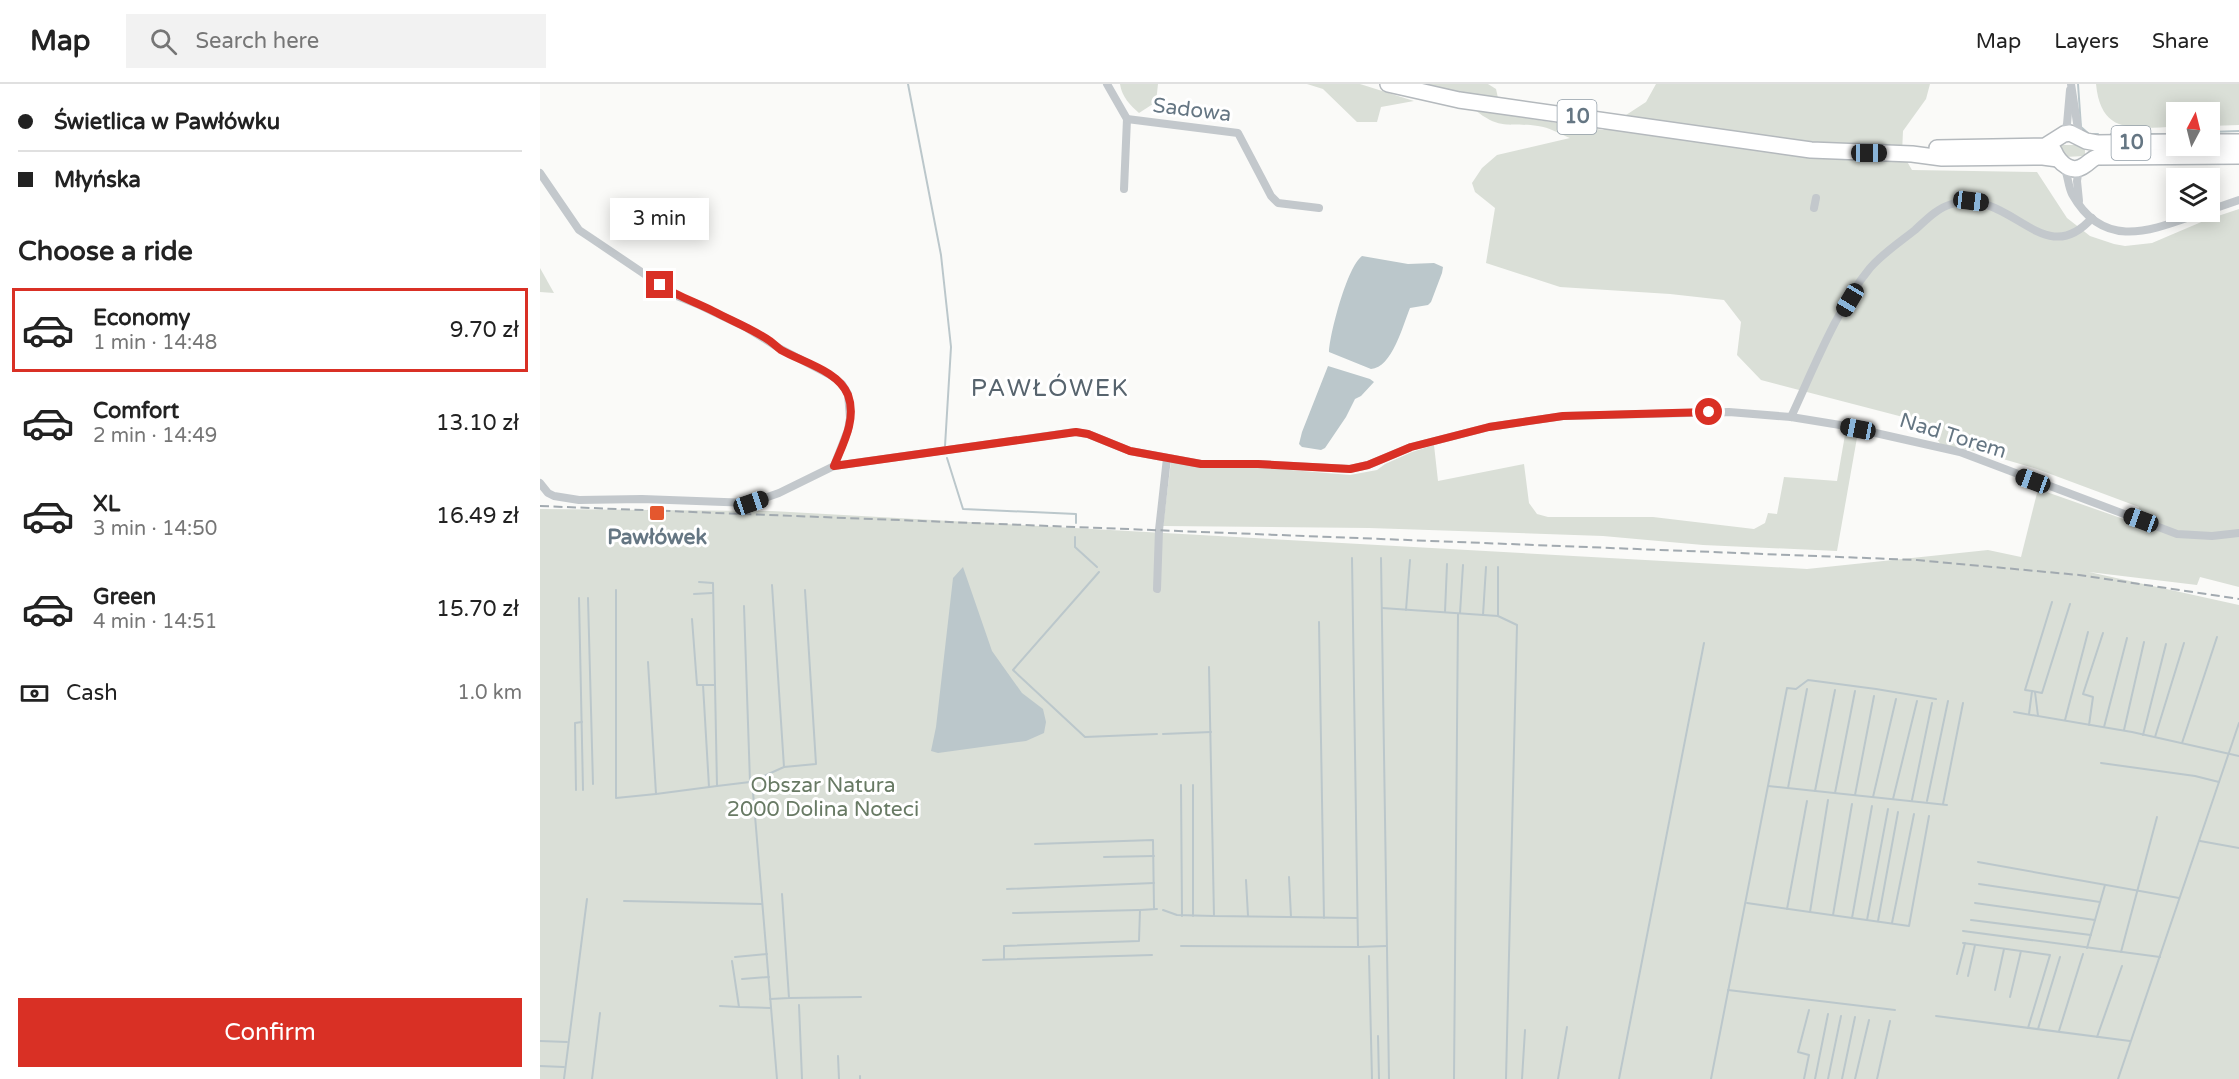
<!DOCTYPE html>
<html lang="en">
<head>
<meta charset="utf-8">
<style>
	body { margin:0; font-family:"Varela Round",sans-serif; background:#f2f2f2; color:#222; height:100vh; display:flex; flex-direction:column; font-size:22px; white-space:nowrap }
	* { box-sizing:border-box; margin:0 }
	p { font-size:20px; color:#767676 }
	.icon { flex:none; width:33px; height:33px; fill:none; stroke:currentColor; stroke-width:2; stroke-linecap:round; stroke-linejoin:round }
	.map { position:relative; flex:1; overflow:hidden }
	.side { display:flex; flex-direction:column; background:#fff; width:540px }
	.side>* { flex:none }
	.hud { display:grid; align-content:center; height:132px; padding:0 18px; background:#fff }
	.needle { width:39px; rotate:7deg }
	.tools { position:absolute; left:1626px; top:18px; display:grid; gap:12px }
	.tools a { display:grid; place-items:center; width:54px; height:54px; border-radius:0px; background:#fff; box-shadow:0 3px 15px #0003; font-size:30px }
	.end { position:absolute; width:27px; height:27px; margin:-14px; border:8px solid #d93025; background:#fff; box-shadow:0 0 0 3px #fff }
	.from { border-radius:50% }
	.bubble { position:absolute; height:42px; border-radius:0px; background:#fff; box-shadow:0 3px 15px #0003; font-size:20px; font-weight:600; line-height:42px; text-align:center }
	.car { position:absolute; width:18px; height:36px; margin:-18px -9px; border-radius:8px; box-shadow:0 0 4px 2px #0007; background:linear-gradient(#222 24%,#8ab4d8 0 40%,#222 0 76%,#8ab4d8 0 86%,#222 0) }
	.hud b { display:flex; align-items:center; gap:21px; height:57px; font-size:22px }
	.hud b+b { border-top:2px solid #e0e0e0 }
	.hud i { width:15px; height:15px; background:#222 }
	ul { padding:0; list-style:none }
	li { display:flex; align-items:center; gap:18px; height:84px; margin:0 12px 9px; padding:0 6px; border:3px solid transparent; border-radius:0px }
	li div { flex:1 }
	li b { display:block; font-size:22px }
	li em { font-style:normal; font-weight:600 }
	li.current { border-color:#d93025 }
	li>.icon { width:54px; height:54px; stroke-width:1.5 }
	h2 { padding:0 18px; font-size:27px; line-height:72px }
	.pay { display:flex; align-items:center; gap:15px; height:66px; padding:0 18px; font-size:22px }
	.pay p { margin-inline-start:auto }
	.action { display:flex; gap:12px; margin-top:auto; padding:12px 18px }
	.action a { flex:1; height:69px; border-radius:0px; background:#d93025; color:#fff; font-size:24px; font-weight:600; line-height:69px; text-align:center }
	header { display:flex; align-items:center; gap:36px; box-sizing:border-box; height:84px; padding:0 30px; background:#fff; border-bottom:2px solid #e0e0e0 }
	header strong { font-size:28px }
	nav { display:flex; gap:33px; margin-inline-start:auto; font-size:21px }
	.search { width:420px; height:54px; background:#f2f2f2; display:flex; align-items:center; gap:15px; box-sizing:border-box; padding:0 21px; border-radius:0px; color:#767676; font-size:22px }
	main { display:flex; flex:1; min-height:0 }
	.map>svg:first-child { display:block }
</style>
</head>
<body>
<header>
<strong>Map</strong>
<div class="search"><svg class="icon" aria-label="search" viewBox="0 0 24 24"><circle cx="10" cy="10" r="6"/><path d="M15 15l6 6"/></svg>Search here</div>
<nav><a>Map</a><a>Layers</a><a>Share</a></nav>
</header>
<main>
<section class="side">
<div class="hud">
<b><i class="from"></i>Świetlica w Pawłówku</b>
<b><i></i>Młyńska</b>
</div>
<h2>Choose a ride</h2>
<ul>
<li class="current"><svg class="icon" aria-label="car" viewBox="0 0 24 24"><path d="M5 17H2v-5l4-1 3-4h7l3 4 3 1v5h-3M9 17h6M6 11h13"/><circle cx="7" cy="17" r="2"/><circle cx="17" cy="17" r="2"/></svg><div><b>Economy</b><p>1 min · 14:48</p></div><em>9.70 zł</em></li>
<li><svg class="icon" aria-label="car" viewBox="0 0 24 24"><path d="M5 17H2v-5l4-1 3-4h7l3 4 3 1v5h-3M9 17h6M6 11h13"/><circle cx="7" cy="17" r="2"/><circle cx="17" cy="17" r="2"/></svg><div><b>Comfort</b><p>2 min · 14:49</p></div><em>13.10 zł</em></li>
<li><svg class="icon" aria-label="car" viewBox="0 0 24 24"><path d="M5 17H2v-5l4-1 3-4h7l3 4 3 1v5h-3M9 17h6M6 11h13"/><circle cx="7" cy="17" r="2"/><circle cx="17" cy="17" r="2"/></svg><div><b>XL</b><p>3 min · 14:50</p></div><em>16.49 zł</em></li>
<li><svg class="icon" aria-label="car" viewBox="0 0 24 24"><path d="M5 17H2v-5l4-1 3-4h7l3 4 3 1v5h-3M9 17h6M6 11h13"/><circle cx="7" cy="17" r="2"/><circle cx="17" cy="17" r="2"/></svg><div><b>Green</b><p>4 min · 14:51</p></div><em>15.70 zł</em></li>
</ul>
<div class="pay"><svg class="icon" aria-label="cash" viewBox="0 0 24 24"><path d="M3 7h18v10H3z"/><circle cx="12" cy="12" r="2"/></svg>Cash<p>1.0 km</p></div>
<div class="action"><a>Confirm</a></div>
</section>
<div class="map">
<svg width="1699" height="995" viewBox="0 0 1699 995">
	<rect width="100%" height="100%" fill="#fafaf8"/>
	<!-- green -->
	<g fill="#dadfd7">
		<path d="M580,0h38l-2,18 -17,11c-9,-8 -17,-16 -19,-29z"/>
		<path d="M767,0h53l54,17 -33,6 -4,15h-20l-34,-33z"/>
		<path d="M881,0h67l8,5 2,9 -35,-4z"/>
		<path d="M1116,0h274l-4,15 -23,32 -1,22 10,17 125,2 30,46 23,18 24,8 11,2 27,-3 54,-23 33,-11v378l-39,-10 -3,8 -108,-13 150,33v474h-1699v-570l232,2 1035,58 181,-19 33,7 17,-68 97,34 4,-16 -102,-38 -58,-17 -38,-7 -8,-12 -30,-16 -142,-37 -24,-25 4,-33 -17,-22 -54,-6 -110,-7 -74,-24 9,-55 -20,-16 -3,-9 10,-15 15,-13 73,-17c-10,-4 -21,-11 -32,-12 -28,-4 -37,5 -63,-16l128,20 43,-28z"/>
		<path d="M1556,0h143v41l-29,1v-14h-34v15c-40,0 -75,10 -80,-43z"/>
		<path d="M1519,61h20l6,3v8l-21,1 -6,-9z"/>
		<path d="M0,184l14,25 -14,-1z"/>
		<path d="M1306,345l12,3 -21,119 -134,-6 -100,-9 -234,-8 -206,-2 8,-65 21,5 75,2 83,7 27,-5 8,-6 27,-12 22,-7 4,36 86,-17 5,39 8,11 11,3h105l101,12 11,-6 3,-10 9,1 7,-37 53,4z"/>
	</g>
	<!-- water -->
	<g fill="#bbc7cb">
		<path d="M822,172l46,8 26,-1 9,4 -1,6 -11,29 -3,3 -18,3c-7,17 -18,60 -39,61l-42,-17c1,-19 18,-85 33,-96z"/>
		<path d="M788,282l42,13 4,3 -13,14 -6,3 -9,18 -21,31 -4,2 -19,-3 -3,-3 3,-12z"/>
		<path d="M423,483l29,84 30,42 21,16 3,13 -2,11 -18,8 -88,12 -7,-2 5,-24 17,-149z"/>
	</g>
	<g fill="none" stroke-linecap="round" stroke-linejoin="round">
		<!-- stream -->
		<g stroke="#bbc7cb" stroke-width="2">
			<path d="M368,0l33,171 10,92 -6,99"/>
			<path d="M1538,0l3,43 8,7h9"/>
			<path d="M1670,48l29,-1"/>
			<path d="M1571,50h65"/>
			<path d="M407,374l16,51 113,5v9"/>
			<path d="M535,453v10l22,20"/>
			<path d="M812,474l6,389 28,-1"/>
			<path d="M841,474l8,521"/>
			<path d="M559,488l-86,98 72,67 72,-3"/>
			<path d="M159,498l14,1 4,203 33,-4"/>
			<path d="M76,506v208l40,-4"/>
			<path d="M154,510l18,-1"/>
			<path d="M39,514l4,192"/>
			<path d="M48,514l5,186"/>
			<path d="M204,522l6,176 3,-1v6"/>
			<path d="M842,524l116,8 19,9 -11,454"/>
			<path d="M866,526l4,-50"/>
			<path d="M905,528l2,-48"/>
			<path d="M920,529l3,-48"/>
			<path d="M943,531l3,-48"/>
			<path d="M958,531v-48"/>
			<path d="M152,535l5,66h18"/>
			<path d="M779,538l5,296"/>
			<path d="M108,578l8,132 61,-8"/>
			<path d="M669,583l5,249 143,2"/>
			<path d="M163,601l6,102"/>
			<path d="M1492,607l10,2 28,-89"/>
			<path d="M1495,608l3,24"/>
			<path d="M1474,628l118,20 107,24"/>
			<path d="M1489,630l3,-23 -7,-1 27,-88"/>
			<path d="M1525,636l23,-88"/>
			<path d="M1549,641l4,-28 -10,-3 20,-61"/>
			<path d="M1564,643l23,-89"/>
			<path d="M1584,646l20,-88"/>
			<path d="M623,650l48,-2"/>
			<path d="M1603,651l23,-91"/>
			<path d="M1615,653l29,-94"/>
			<path d="M1642,659l35,-106"/>
			<path d="M1561,679l94,13 24,6 20,-59"/>
			<path d="M244,683l32,-3 -11,-174"/>
			<path d="M213,697l31,-14 -12,-182"/>
			<path d="M641,701l1,131"/>
			<path d="M1228,702l179,19"/>
			<path d="M1248,704l19,-99"/>
			<path d="M36,706l-1,-67 7,-1"/>
			<path d="M1275,707l20,-101"/>
			<path d="M213,708l24,287"/>
			<path d="M1295,709l20,-102"/>
			<path d="M1315,711l19,-99"/>
			<path d="M1333,713l23,-98"/>
			<path d="M1353,715l24,-98"/>
			<path d="M1372,716l20,-97"/>
			<path d="M1387,717l21,-100"/>
			<path d="M1403,720l20,-101"/>
			<path d="M1660,757l39,7"/>
			<path d="M495,760l118,-4 1,68"/>
			<path d="M564,773l50,-1"/>
			<path d="M1438,778l201,36"/>
			<path d="M749,793l2,40"/>
			<path d="M706,796l2,36"/>
			<path d="M1439,800l121,18"/>
			<path d="M467,805l147,-6"/>
			<path d="M84,817l138,3"/>
			<path d="M1207,819l162,23 20,-110"/>
			<path d="M1435,819l120,17"/>
			<path d="M1247,825l20,-108"/>
			<path d="M623,826l14,5 36,1"/>
			<path d="M1270,828l18,-112"/>
			<path d="M473,829l126,-3"/>
			<path d="M1293,831l19,-111"/>
			<path d="M653,832v-131"/>
			<path d="M1312,834l20,-112"/>
			<path d="M1327,836l21,-111"/>
			<path d="M1431,836l120,15"/>
			<path d="M1338,837l20,-109"/>
			<path d="M1352,839l22,-109"/>
			<path d="M1423,847l197,26"/>
			<path d="M1423,859l87,12 -22,73"/>
			<path d="M641,862l177,1"/>
			<path d="M1547,864l18,-63"/>
			<path d="M1581,868l36,-135"/>
			<path d="M829,872l3,123"/>
			<path d="M195,873l32,-3"/>
			<path d="M464,875v-13l135,-5 1,-31 17,-1"/>
			<path d="M443,876l169,-5"/>
			<path d="M192,877l7,46 31,1"/>
			<path d="M1417,890l8,-31"/>
			<path d="M1428,892l7,-31"/>
			<path d="M202,895l27,-2"/>
			<path d="M1188,906l167,20"/>
			<path d="M1455,906l9,-41"/>
			<path d="M1470,913l11,-46"/>
			<path d="M249,914l72,-1"/>
			<path d="M230,915l19,-1 -7,-104"/>
			<path d="M259,921l3,74"/>
			<path d="M180,922l19,1"/>
			<path d="M1396,932l194,25"/>
			<path d="M1498,945l22,-72"/>
			<path d="M1519,947l24,-77"/>
			<path d="M838,952l1,43"/>
			<path d="M1557,953l25,-71"/>
			<path d="M0,957l27,1"/>
			<path d="M298,972l1,23"/>
			<path d="M0,982l24,1"/>
			<path d="M320,992v3"/>
			<path d="M24,995l23,-180"/>
			<path d="M52,995l8,-66"/>
			<path d="M914,995l4,-465"/>
			<path d="M982,995l3,-49"/>
			<path d="M1018,995l9,-52"/>
			<path d="M1079,995l85,-436"/>
			<path d="M1171,995l76,-391 9,1 12,-9 68,9 60,10"/>
			<path d="M1264,995l5,-24 -11,-3 11,-42"/>
			<path d="M1275,995l13,-65"/>
			<path d="M1288,995l13,-63"/>
			<path d="M1302,995l13,-62"/>
			<path d="M1315,995l14,-59"/>
			<path d="M1337,995l13,-58"/>
			<path d="M1578,995l101,-297"/>
		</g>
		<defs>
			<g id="highway">
				<path d="M848,0l71,16 352,50 101,4 30,4 101,-1 15,2"/>
				<path d="M1670,58h29"/>
				<path d="M1397,64l108,-2 19,-12 6,-1 16,8 11,2 79,-1"/>
				<path d="M1514,67c5,12 18,24 31,14 5,-3 6,-6 12,-8l142,-1"/>
			</g>
		</defs>
		<!-- highway casing -->
		<use href="#highway" stroke="#b4b9bd" stroke-width="18"/>
		<!-- street -->
		<g stroke="#c3c8cc" stroke-width="8">
			<path d="M567,0l20,35 -3,70"/>
			<path d="M1531,0l8,52"/>
			<path d="M587,35l111,14 33,63 7,7 41,5"/>
			<path d="M1524,50l3,-10 3,-34"/>
			<path d="M1524,83c4,8 4,19 8,27 33,59 82,35 132,18"/>
			<path d="M0,89l39,57 12,8 86,58 20,8 50,24 32,20 53,28 10,8 6,10 2,24 -2,12 -14,36"/>
			<path d="M1539,117l-2,-20 2,-13"/>
			<path d="M1274,124l2,-10"/>
			<path d="M1670,126l29,-10"/>
			<path d="M1251,333c22,-47 46,-109 79,-149 13,-15 30,-26 45,-38 11,-10 22,-22 37,-26 59,-17 91,69 140,14"/>
			<path d="M0,399l8,10 6,3 25,4 63,-1 109,4 28,-10 55,-27 241,-34 13,2 42,17 71,13h57l92,5 18,-4 43,-18 78,-20 74,-11 166,-4 62,5 49,8 120,27 217,82 35,2 27,-3"/>
			<path d="M617,505l2,-59 8,-72"/>
		</g>
		<!-- highway -->
		<use href="#highway" stroke="#fff" stroke-width="15"/>
		<!-- rail -->
		<path stroke="#a2aab0" stroke-width="2" stroke-dasharray="9 4.5" stroke-linecap="butt" d="M0,422l1377,54 162,15 160,24"/>
	</g>
	<g fill="none" stroke-linecap="round" stroke-linejoin="round">
		<!-- route -->
		<path stroke="#d93025" stroke-width="8" d="M120,201c17,11 35,17 53,26 19,10 40,18 57,30 4,3 7,6 11,9 21,12 58,21 67,45 9,24 -5,49 -14,71l242,-34 12,2 42,17 71,13h57l92,5 18,-4 43,-18 78,-20 74,-11 146,-4"/>
	</g>
	<!-- markers -->
	<rect fill="#e4572e" stroke="#fff" stroke-width="2" x="109" y="421" width="16" height="16" rx="3"/>
	<g text-anchor="middle" dominant-baseline="central" stroke-width="6" stroke-linejoin="round" paint-order="stroke">
		<!-- shield labels -->
		<g fill="#fff" stroke="#939fa8" stroke-width="1.5">
			<rect x="1017.5" y="16" width="39" height="34" rx="4.5"/>
			<rect x="1571.5" y="42" width="39" height="34" rx="4.5"/>
		</g>
		<g font-size="20" font-weight="bold" fill="#657683">
			<text x="1037" y="33">10</text>
			<text x="1591" y="59">10</text>
		</g>
		<!-- street labels -->
		<g font-size="21" fill="#657683" stroke="#fff">
			<text transform="translate(652 26) rotate(7)">Sadowa</text>
			<text transform="translate(1413 352) rotate(17)">Nad Torem</text>
		</g>
		<!-- poi labels -->
		<g font-size="21" font-weight="bold" fill="#657683" stroke="#fff">
			<text x="117" y="453">Pawłówek</text>
		</g>
		<!-- park labels -->
		<g font-size="21" fill="#687a64" stroke="#fff">
			<text x="283" y="701">Obszar Natura<tspan x="283" dy="24">2000 Dolina Noteci</tspan></text>
		</g>
		<!-- quarter labels -->
		<g font-size="24" letter-spacing="1.5" fill="#57646e" stroke="#fff">
			<text x="510" y="304">PAWŁÓWEK</text>
		</g>
	</g>
</svg>
<div class="tools">
<a><svg class="needle" viewBox="-14 -14 28 28"><path d="M0-13l5 13h-10z" fill="#e53935"/><path d="M0 13l5-13h-10z" fill="#767676"/></svg></a>
<a><svg class="icon" aria-label="layers" viewBox="0 0 24 24"><path d="M12 4l9 5-9 5-9-5zM3 14l9 5 9-5"/></svg></a>
</div>
<i class="end from" style="left:1169px;top:328px"></i>
<i class="end" style="left:120px;top:201px"></i>
<div class="bubble" style="left:70px;top:114px;width:99px">3 min</div>
<i class="car" style="left:1329px;top:69px;rotate:90deg"></i>
<i class="car" style="left:1431px;top:117px;rotate:97deg"></i>
<i class="car" style="left:1310px;top:216px;rotate:211deg"></i>
<i class="car" style="left:1318px;top:345px;rotate:281deg"></i>
<i class="car" style="left:1493px;top:397px;rotate:290deg"></i>
<i class="car" style="left:211px;top:419px;rotate:71deg"></i>
<i class="car" style="left:1601px;top:436px;rotate:290deg"></i>
</div>
</main>
</body>
</html>
